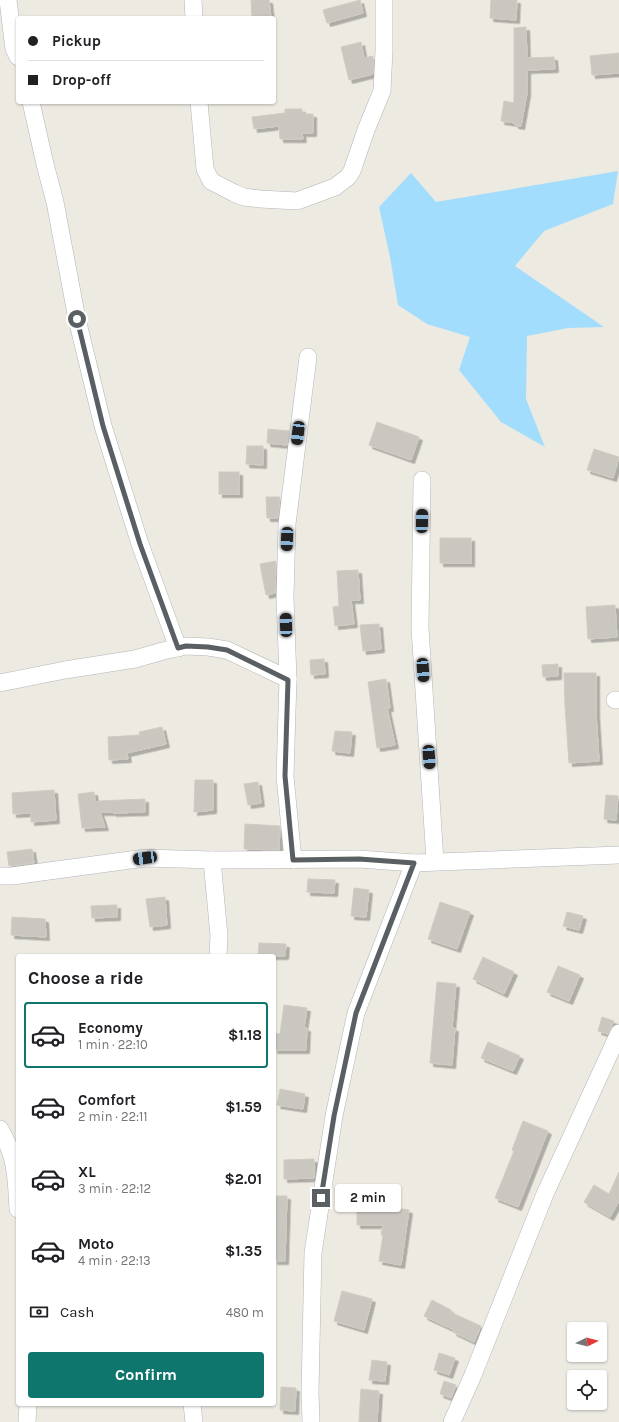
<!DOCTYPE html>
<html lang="en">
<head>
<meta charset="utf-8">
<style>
	body { margin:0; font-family:Karla,sans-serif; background:#f6f6f6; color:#202124; height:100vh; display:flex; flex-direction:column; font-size:15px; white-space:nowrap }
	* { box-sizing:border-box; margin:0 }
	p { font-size:13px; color:#757577 }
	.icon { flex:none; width:22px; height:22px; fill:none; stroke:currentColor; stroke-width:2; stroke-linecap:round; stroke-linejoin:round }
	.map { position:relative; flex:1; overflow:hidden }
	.sheet { position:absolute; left:16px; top:954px; width:260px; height:452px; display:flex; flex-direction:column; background:#fff; border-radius:4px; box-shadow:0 1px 3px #0004 }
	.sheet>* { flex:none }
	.banner { position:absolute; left:16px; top:16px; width:260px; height:88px; border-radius:4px; box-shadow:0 1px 3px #0004; display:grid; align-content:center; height:88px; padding:0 12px; background:#fff }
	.needle { width:26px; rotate:84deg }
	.tools { position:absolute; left:567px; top:1322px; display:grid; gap:8px }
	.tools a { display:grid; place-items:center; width:40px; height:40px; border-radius:4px; background:#fff; box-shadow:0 1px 3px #0004; font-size:20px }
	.end { position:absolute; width:18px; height:18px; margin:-9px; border:5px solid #5a5f63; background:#fff; box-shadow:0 0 0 2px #fff }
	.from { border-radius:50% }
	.bubble { position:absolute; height:28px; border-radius:4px; background:#fff; box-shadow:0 1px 3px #0004; font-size:13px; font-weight:700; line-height:28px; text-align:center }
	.car { position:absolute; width:12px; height:24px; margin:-12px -6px; border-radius:5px; box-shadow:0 0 3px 1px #0007; background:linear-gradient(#222 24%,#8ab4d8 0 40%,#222 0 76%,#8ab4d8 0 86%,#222 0) }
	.banner b { display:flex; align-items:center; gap:14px; height:38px; font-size:15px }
	.banner b+b { border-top:1px solid #e0e0e0 }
	.banner i { width:10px; height:10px; background:#202124 }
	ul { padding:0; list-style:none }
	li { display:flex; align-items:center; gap:12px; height:66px; margin:0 8px 6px; padding:0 4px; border:2px solid transparent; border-radius:4px }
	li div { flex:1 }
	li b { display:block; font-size:15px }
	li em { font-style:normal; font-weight:700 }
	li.active { border-color:#0f766e }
	li>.icon { width:36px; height:36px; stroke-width:1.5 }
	h2 { padding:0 12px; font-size:18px; line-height:48px }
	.pay { display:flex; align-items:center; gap:10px; height:44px; padding:0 12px; font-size:15px }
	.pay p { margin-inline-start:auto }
	.primary-button { display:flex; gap:8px; margin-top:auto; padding:8px 12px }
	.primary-button a { flex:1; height:46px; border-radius:4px; background:#0f766e; color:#fff; font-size:16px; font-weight:700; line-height:46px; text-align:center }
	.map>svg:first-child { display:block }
</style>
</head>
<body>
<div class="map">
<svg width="619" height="1422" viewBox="0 0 619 1422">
	<defs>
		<filter id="shadow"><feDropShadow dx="3.5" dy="3.5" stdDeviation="0" flood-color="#0004"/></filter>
	</defs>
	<rect width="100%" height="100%" fill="#edeae2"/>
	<!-- water -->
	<path fill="#a2ddfd" d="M618,171l-5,33 -69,27 -29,35 89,61 -36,1 -41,8 -1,63 19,48 -44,-25 -42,-52 11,-33 -43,-13 -29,-19 -8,-48 -11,-50 32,-34 25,29z"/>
	<!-- building -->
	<g fill="#cac7c1" stroke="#d1cbc0" filter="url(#shadow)">
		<path d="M251,0h18l2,18h-19z"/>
		<path d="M360,0l3,13 -36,10 -4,-13z"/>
		<path d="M491,0h26l-1,20 -26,-2z"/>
		<path d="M526,27l1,31 27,-1 1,12 -28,1v23l-6,33 -6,-1v-2l-14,-2 3,-20 10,2v-75z"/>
		<path d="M361,42l3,16 9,-2v18l-24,6 -8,-33z"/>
		<path d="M619,53v20l-27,2 -2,-19z"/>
		<path d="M285,109h17v5h11v19h-11l1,6h-23l-1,-13 -25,3 -2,-12 33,-4z"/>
		<path d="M377,422l42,15 -8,23 -42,-15z"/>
		<path d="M268,429l21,2 -2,14 -20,-2z"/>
		<path d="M247,446h16v19l-17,-1z"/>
		<path d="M594,449l25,8 -6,21 -26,-8z"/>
		<rect x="219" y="472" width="20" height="22"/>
		<path d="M266,497h14l-2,21h-11z"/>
		<rect x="440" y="538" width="31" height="25"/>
		<path d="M276,561l-1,32 -9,2 -6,-31z"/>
		<path d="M358,570l2,30h-9l3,24 -19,2 -2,-19 6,-1 -2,-35z"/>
		<path d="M615,605l2,32 -29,2 -2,-32z"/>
		<path d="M379,624l2,25 -18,2 -3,-26z"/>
		<path d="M324,659l1,15 -14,1 -1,-15z"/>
		<path d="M558,664v12l-15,1 -1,-12z"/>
		<path d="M564,673h32v40l3,48 -30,2 -4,-57z"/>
		<path d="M386,679l4,29h-3l8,37 -18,3 -9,-66z"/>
		<path d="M162,727l4,17 -39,9 1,6 -19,1 -1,-23 32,-2 -1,-3z"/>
		<path d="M335,731l17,1 -2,21 -18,-2z"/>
		<path d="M195,780h18v30l-19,2z"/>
		<path d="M258,782l3,21 -13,2 -4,-21z"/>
		<path d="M54,790l2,30 -25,2v-9l-18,1 -1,-21z"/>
		<path d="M94,792l1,9 3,1v-1l47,-2v13l-32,1v-1h-13l5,15 -23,1 -4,-34z"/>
		<path d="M606,795l12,1 -2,24 -12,-1z"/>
		<path d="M245,824l35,2 -1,24 -35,-1z"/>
		<path d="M32,849l2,14 -25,3 -2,-14z"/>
		<path d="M308,879l27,1 -1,13 -27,-1z"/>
		<path d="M354,888l15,2 -3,27 -15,-1z"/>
		<path d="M165,897l2,28 -17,2 -4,-28z"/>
		<path d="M440,902l30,10 -13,37 -29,-10z"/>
		<path d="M117,905v12l-25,1 -1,-12z"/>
		<path d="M567,912l16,4 -4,14 -16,-4z"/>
		<path d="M12,917l33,2 1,18 -35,-2z"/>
		<path d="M259,943l27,1 -1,12h-27z"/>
		<path d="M483,957l31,15 -10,22 -31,-15z"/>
		<path d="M558,966l22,9 -11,26 -22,-9z"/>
		<path d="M437,982l19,2 -4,44h3l-3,37 -22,-2z"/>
		<path d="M284,1005l23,3 -3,20h3l-1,22h-32v-17l6,1z"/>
		<path d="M602,1017l12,4 -6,13 -10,-3z"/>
		<path d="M488,1042l32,14 -7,15 -32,-13z"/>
		<path d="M280,1089l25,5 -2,15 -26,-4z"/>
		<path d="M523,1121l25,10 -30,76 -23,-9 19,-47 -2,-1z"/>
		<path d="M314,1159v19l-30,1v-19z"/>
		<path d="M619,1172v29l-9,16 -26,-15 10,-17 15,9z"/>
		<path d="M274,1196h13l-2,65h-11z"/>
		<path d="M357,1206h25l27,4 -8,55 -22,-4 4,-26h-2l2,-10h-26z"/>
		<path d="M342,1291l30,8 -8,31 -30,-9z"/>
		<path d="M432,1300l19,10 -1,2 31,14 -7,16 -21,-10 1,-2 -30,-14z"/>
		<path d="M439,1353l16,5 -6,17 -15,-5z"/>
		<path d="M372,1360l15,2 -2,19 -16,-1z"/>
		<path d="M444,1381l12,4 -5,13 -11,-4z"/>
		<path d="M281,1387l15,1 -1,23 -15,-1z"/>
		<path d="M361,1389l18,2 -2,31h-18z"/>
	</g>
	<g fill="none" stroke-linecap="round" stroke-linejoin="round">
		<defs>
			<g id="minor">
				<path d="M8,0l6,49 4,8"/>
				<path d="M193,0l1,18"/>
				<path d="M31,102l14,62 10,38 22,117 26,107 37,118 38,104"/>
				<path d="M199,102l6,67 6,12 23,12 10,4 16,2 37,2 38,-14 13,-10 4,-6 14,-41 16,-39 2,-41v-50"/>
				<path d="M422,480l-2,148 15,233"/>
				<path d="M0,683l65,-13 70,-11 28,-8 23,-5 22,1 19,3 61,29"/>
				<path d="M615,700h4"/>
				<path d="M212,860l7,76 -1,20"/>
				<path d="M293,860l-8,-84 3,-97 -3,-82 2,-73 21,-167"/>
				<path d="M0,876h12l133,-18 67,2 147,-1 55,4 205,-8"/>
				<path d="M0,1129c17,29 16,49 18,80"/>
				<path d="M192,1404l2,18"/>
				<path d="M27,1422l1,-18"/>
				<path d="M311,1422l-1,-30 3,-139 21,-137 22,-103 58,-150"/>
				<path d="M452,1422l21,-47 72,-181 74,-161"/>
			</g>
		</defs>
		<!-- minor casing -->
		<use href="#minor" stroke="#b3b5b9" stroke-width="18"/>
		<!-- minor -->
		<use href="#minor" stroke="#fff" stroke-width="17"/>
	</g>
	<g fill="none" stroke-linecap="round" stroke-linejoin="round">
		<!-- route -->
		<path stroke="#5a5f63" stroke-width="5" d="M77,319l26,107 37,118 38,104 8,-2 22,1 19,3 61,30 -3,96 8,84 66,-1 55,4 -58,150 -22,103 -13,82"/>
	</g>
</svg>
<div class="tools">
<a><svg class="needle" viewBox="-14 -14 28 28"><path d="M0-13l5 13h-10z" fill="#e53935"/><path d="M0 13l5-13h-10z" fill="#757577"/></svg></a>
<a><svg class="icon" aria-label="locate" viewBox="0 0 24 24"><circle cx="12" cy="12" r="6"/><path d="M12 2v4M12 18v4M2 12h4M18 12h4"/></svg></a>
</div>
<i class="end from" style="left:77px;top:319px"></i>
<i class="end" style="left:321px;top:1198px"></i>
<div class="bubble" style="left:335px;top:1184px;width:66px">2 min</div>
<i class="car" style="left:298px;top:433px;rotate:187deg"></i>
<i class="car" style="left:422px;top:521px;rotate:1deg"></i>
<i class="car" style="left:287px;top:539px;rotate:182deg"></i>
<i class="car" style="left:286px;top:625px;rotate:358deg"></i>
<i class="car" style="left:423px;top:670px;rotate:176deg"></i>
<i class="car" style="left:429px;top:757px;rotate:176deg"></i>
<i class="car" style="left:145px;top:858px;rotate:262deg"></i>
<div class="banner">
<b><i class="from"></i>Pickup</b>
<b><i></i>Drop-off</b>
</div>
<section class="sheet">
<h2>Choose a ride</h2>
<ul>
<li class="active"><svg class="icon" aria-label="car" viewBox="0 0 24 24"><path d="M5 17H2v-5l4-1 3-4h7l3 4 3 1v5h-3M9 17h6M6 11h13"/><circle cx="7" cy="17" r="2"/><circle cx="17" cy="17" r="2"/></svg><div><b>Economy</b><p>1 min · 22:10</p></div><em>$1.18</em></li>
<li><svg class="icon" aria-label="car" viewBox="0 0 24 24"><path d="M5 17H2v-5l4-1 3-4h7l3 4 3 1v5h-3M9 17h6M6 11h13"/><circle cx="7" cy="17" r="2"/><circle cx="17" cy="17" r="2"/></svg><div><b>Comfort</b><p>2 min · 22:11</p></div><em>$1.59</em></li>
<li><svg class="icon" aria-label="car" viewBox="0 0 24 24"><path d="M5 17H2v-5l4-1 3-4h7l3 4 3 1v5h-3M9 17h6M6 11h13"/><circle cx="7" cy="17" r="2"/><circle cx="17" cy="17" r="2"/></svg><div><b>XL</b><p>3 min · 22:12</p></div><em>$2.01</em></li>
<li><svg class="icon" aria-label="car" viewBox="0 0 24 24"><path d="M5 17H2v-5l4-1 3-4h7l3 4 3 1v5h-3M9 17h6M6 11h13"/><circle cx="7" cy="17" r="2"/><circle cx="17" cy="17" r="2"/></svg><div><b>Moto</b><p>4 min · 22:13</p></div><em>$1.35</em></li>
</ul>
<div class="pay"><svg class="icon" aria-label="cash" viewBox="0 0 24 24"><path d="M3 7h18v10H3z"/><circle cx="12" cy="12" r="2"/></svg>Cash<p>480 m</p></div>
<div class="primary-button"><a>Confirm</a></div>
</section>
</div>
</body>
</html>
